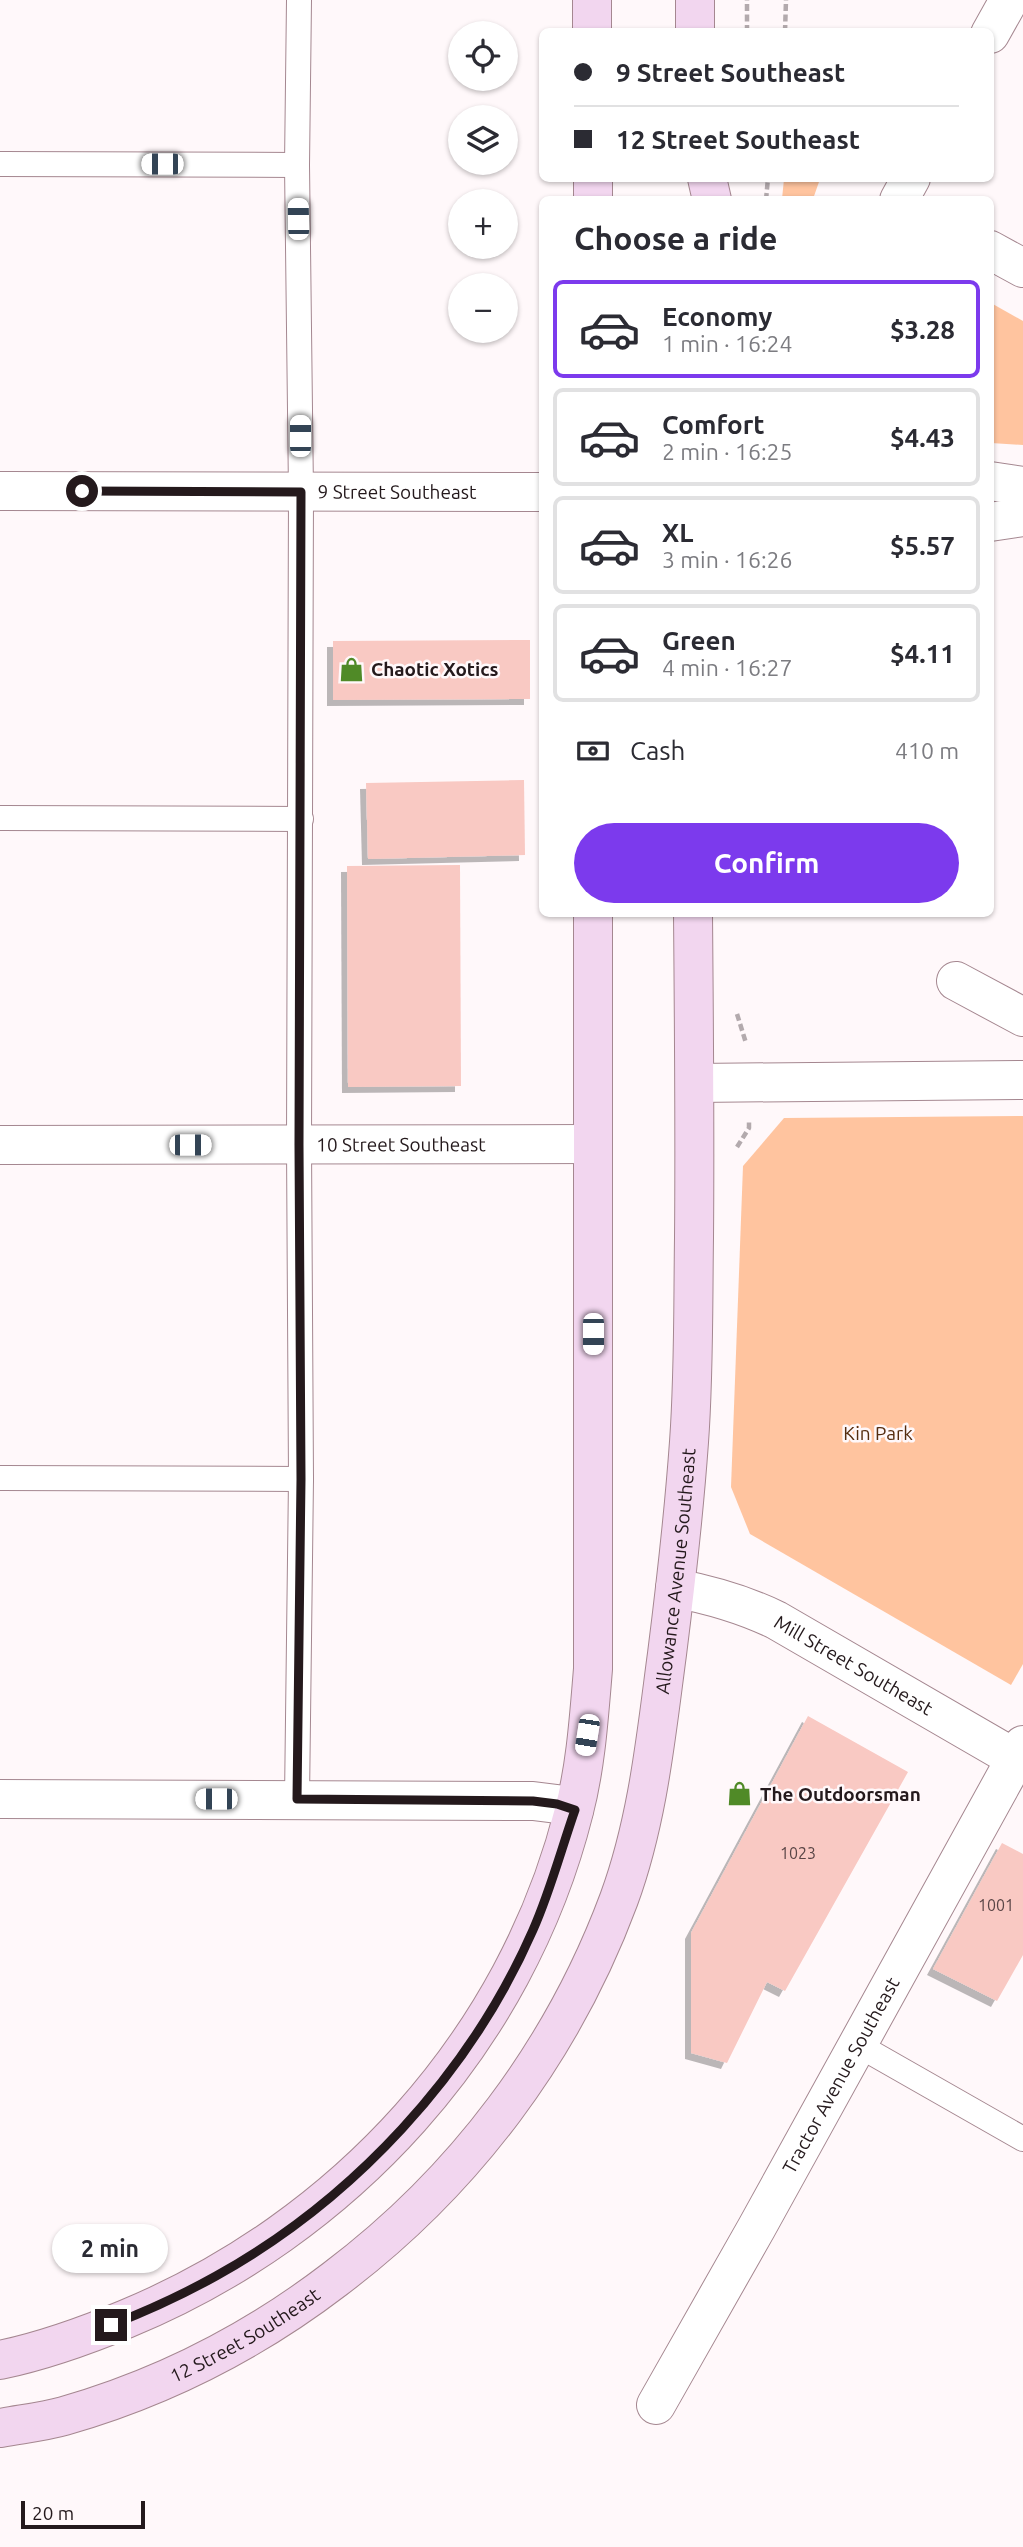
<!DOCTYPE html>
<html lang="en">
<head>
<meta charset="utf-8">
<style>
	body { margin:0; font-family:Ubuntu,sans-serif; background:#f2f2f3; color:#2b2b33; height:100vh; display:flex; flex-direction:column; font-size:26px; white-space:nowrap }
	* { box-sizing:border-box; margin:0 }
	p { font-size:23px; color:#7c7c81 }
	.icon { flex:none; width:38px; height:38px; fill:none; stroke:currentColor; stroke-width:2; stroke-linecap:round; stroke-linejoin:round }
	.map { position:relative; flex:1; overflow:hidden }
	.panel { position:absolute; left:539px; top:196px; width:455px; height:721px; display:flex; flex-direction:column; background:#fff; border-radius:10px; box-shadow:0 2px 5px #0004 }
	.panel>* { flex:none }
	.guide { position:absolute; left:539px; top:28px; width:455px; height:154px; border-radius:10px; box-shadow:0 2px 5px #0004; display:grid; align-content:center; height:154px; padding:0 35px; background:#fff }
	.tools { position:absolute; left:448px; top:21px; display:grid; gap:14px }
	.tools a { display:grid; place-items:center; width:70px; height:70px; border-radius:50%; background:#fff; box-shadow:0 2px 5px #0004; font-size:35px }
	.scale { position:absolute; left:21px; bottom:18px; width:124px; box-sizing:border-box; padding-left:7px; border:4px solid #24191c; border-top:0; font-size:19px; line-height:24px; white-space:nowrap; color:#24191c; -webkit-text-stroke:5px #fff8fa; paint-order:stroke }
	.end { position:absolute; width:32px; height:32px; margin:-16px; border:9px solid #24191c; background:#fff; box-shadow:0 0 0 4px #fff }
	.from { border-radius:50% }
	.bubble { position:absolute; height:49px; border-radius:24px; background:#fff; box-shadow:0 2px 5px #0004; font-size:23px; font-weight:700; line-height:49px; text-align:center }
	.car { position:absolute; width:21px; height:42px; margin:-21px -10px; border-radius:9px; box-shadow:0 0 5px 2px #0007; background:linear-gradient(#fff 24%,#345 0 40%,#fff 0 76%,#345 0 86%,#fff 0) }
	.guide b { display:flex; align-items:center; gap:24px; height:66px; font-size:26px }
	.guide b+b { border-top:2px solid #e1e1e2 }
	.guide i { width:18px; height:18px; background:#2b2b33 }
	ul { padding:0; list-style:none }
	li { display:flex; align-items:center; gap:21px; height:98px; margin:0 14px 10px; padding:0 21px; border:4px solid #e1e1e2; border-radius:10px }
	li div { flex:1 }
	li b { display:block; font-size:26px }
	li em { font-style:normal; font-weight:700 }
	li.selected { border-color:#7c3aed }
	li>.icon { width:63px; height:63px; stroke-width:1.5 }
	h2 { padding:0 35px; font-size:32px; line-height:84px }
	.pay { display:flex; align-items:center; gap:18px; height:77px; padding:0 35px; font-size:26px }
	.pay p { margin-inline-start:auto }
	.button { display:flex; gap:14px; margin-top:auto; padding:14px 35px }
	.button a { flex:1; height:80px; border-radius:42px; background:#7c3aed; color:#fff; font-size:28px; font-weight:700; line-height:80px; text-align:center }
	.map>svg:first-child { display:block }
</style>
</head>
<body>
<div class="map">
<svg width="1023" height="2547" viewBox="0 0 1023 2547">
	<defs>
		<filter id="shadow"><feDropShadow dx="-6" dy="6" stdDeviation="0" flood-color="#0004"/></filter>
	</defs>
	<rect width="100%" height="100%" fill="#fff8fa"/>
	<!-- green -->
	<g fill="#ffc49f">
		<path d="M784,179v-1l36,1 -7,20h-31z"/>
		<path d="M991,303l32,18v124l-32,-2z"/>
		<path d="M1023,1116v548l-12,21 -261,-151 -19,-47 12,-321 41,-48z"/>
	</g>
	<!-- building -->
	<g fill="#f9c9c3" filter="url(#shadow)">
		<path d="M530,640v59l-197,1v-59z"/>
		<path d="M524,780l1,75 -157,4 -2,-76z"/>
		<path d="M460,865l1,221 -113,1 -1,-221z"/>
		<path d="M808,1716l100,56 -123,219 -18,-9 -40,81 -36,-10v-120z"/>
		<path d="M1002,1843l21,11v101l-26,46 -64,-32z"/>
	</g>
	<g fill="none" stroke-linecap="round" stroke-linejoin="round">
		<defs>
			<g id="service">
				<path d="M0,164l297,1"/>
				<path d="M0,818l301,1"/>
				<path d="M0,1478l301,1"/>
				<path d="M297,1799l4,-320 -2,-334 2,-653 -4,-327 2,-165"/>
				<path d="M858,2045l165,94"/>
			</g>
			<g id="minor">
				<path d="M990,34l19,-34"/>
				<path d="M899,200l12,-22"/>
				<path d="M990,250l33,18"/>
				<path id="s1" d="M0,491l542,1"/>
				<path d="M956,981l67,36"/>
				<path d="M695,1083l328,-3"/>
				<path id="s2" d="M0,1145l593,-1"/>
				<path id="s3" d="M675,1588c36,7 68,16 101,32l247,143"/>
				<path d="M0,1799l533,2 24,3 17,6"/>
				<path id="s4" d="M656,2405l101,-178 266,-482"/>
			</g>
			<g id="tertiary">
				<path d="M990,481l33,5"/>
				<path d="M990,522l33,-5"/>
			</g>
			<g id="secondary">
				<path d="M592,0v32"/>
				<path d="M695,0v32"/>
				<path d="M593,178v22"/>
				<path d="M707,178l5,22"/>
				<path d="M0,2360c43,-9 85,-24 126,-41 218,-90 390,-277 448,-508 12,-46 15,-95 19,-142v-755"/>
				<path id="s5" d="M0,2428c21,-4 43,-6 64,-12 98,-28 190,-75 271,-137 129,-97 228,-229 284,-380 29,-79 37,-163 48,-245 9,-71 17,-142 22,-212 5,-68 4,-136 5,-204 1,-108 0,-216 -1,-324"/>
			</g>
		</defs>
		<!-- service casing -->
		<use href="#service" stroke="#a58790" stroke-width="26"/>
		<!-- minor casing -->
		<use href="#minor" stroke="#a58790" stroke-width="40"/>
		<!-- tertiary casing -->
		<use href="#tertiary" stroke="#a58790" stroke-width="40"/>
		<!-- secondary casing -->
		<use href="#secondary" stroke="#a58790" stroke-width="40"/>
		<!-- path -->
		<g stroke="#b3aaad" stroke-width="4.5" stroke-dasharray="7 3.5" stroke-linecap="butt">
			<path d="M747,32v-32"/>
			<path d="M785,32l1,-32"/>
			<path d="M766,200l2,-22"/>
			<path d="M737,1014l9,29"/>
			<path d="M737,1147l12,-19v-7"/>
		</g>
		<!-- service -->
		<use href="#service" stroke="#fff" stroke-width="24"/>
		<!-- minor -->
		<use href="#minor" stroke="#fff" stroke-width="38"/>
		<!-- tertiary -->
		<use href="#tertiary" stroke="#fff" stroke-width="38"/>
		<!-- secondary -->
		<use href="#secondary" stroke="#f2d6ef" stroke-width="38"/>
	</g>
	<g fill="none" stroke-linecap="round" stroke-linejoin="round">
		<!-- route -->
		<path stroke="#24191c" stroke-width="9" d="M82,491l219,1 -2,653 2,334 -4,320 236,2 24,3 18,6c-14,40 -25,82 -42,120 -63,144 -180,270 -317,346 -34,19 -69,35 -105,49"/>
	</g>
	<!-- icons -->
	<defs>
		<symbol id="shop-bare" viewBox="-9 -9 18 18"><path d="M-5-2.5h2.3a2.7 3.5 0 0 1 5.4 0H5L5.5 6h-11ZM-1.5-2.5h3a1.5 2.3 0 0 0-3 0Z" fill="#508a27" stroke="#fff8fa" stroke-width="2.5" paint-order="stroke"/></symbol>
	</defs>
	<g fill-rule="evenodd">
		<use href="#shop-bare" x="334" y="652" width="35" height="35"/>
		<use href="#shop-bare" x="722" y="1776" width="35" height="35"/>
	</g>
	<g text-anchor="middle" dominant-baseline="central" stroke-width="5" stroke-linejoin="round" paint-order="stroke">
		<!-- number labels -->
		<g font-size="16" fill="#594546">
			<text x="798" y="1853">1023</text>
			<text x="996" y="1905">1001</text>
		</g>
		<!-- street labels -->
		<g font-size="19" fill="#24191c" stroke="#fff8fa">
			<text stroke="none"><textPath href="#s1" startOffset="397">9 Street Southeast</textPath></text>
			<text stroke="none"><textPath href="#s2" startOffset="401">10 Street Southeast</textPath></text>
			<text stroke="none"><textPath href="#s5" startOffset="1185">Allowance Avenue Southeast</textPath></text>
			<text stroke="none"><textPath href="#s3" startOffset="196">Mill Street Southeast</textPath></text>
			<text stroke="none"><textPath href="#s4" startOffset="378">Tractor Avenue Southeast</textPath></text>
			<text stroke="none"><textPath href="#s5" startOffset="264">12 Street Southeast</textPath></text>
		</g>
		<!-- poi labels -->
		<g font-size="19" font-weight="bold" fill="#24191c" stroke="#fff8fa" text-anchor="start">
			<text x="371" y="669">Chaotic Xotics</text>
			<text x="760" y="1794">The Outdoorsman</text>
		</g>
		<!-- park labels -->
		<g font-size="19" fill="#552c0e" stroke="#fff8fa">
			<text x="878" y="1433">Kin Park</text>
		</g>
	</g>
</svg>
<div class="tools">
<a><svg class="icon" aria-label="locate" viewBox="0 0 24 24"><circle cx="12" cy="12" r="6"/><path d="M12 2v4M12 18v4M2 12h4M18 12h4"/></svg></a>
<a><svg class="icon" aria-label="layers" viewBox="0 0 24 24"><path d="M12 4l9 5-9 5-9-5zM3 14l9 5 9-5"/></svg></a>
<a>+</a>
<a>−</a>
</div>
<div class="scale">20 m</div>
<i class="end from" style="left:82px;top:491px"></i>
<i class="end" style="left:111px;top:2325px"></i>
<div class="bubble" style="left:52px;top:2224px;width:116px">2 min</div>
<i class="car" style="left:162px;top:164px;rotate:270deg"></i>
<i class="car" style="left:298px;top:219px;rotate:359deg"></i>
<i class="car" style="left:300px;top:436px;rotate:0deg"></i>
<i class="car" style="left:190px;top:1145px;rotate:90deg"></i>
<i class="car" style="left:593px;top:1334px;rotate:180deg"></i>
<i class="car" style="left:587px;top:1735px;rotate:189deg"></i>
<i class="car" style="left:216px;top:1799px;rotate:270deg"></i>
<div class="guide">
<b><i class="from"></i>9 Street Southeast</b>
<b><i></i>12 Street Southeast</b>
</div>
<section class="panel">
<h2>Choose a ride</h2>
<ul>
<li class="selected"><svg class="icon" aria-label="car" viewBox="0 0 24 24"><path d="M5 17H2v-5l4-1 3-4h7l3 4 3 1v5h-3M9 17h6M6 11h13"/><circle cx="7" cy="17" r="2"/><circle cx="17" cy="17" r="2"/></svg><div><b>Economy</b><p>1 min · 16:24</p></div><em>$3.28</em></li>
<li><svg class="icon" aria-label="car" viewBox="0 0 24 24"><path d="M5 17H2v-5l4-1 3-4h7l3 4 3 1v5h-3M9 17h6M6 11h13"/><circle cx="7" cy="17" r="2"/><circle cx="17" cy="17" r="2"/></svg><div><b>Comfort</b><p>2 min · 16:25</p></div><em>$4.43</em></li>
<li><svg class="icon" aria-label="car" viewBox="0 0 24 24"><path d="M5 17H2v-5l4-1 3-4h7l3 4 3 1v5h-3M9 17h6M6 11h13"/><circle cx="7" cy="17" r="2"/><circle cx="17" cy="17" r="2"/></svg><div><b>XL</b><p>3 min · 16:26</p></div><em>$5.57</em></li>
<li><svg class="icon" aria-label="car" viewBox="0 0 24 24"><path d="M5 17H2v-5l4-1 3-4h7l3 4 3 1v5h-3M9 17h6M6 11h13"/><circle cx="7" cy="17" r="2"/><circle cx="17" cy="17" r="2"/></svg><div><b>Green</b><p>4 min · 16:27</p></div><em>$4.11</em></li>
</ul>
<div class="pay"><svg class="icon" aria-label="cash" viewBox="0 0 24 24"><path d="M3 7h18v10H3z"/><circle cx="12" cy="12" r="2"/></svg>Cash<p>410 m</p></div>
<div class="button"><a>Confirm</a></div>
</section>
</div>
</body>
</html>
